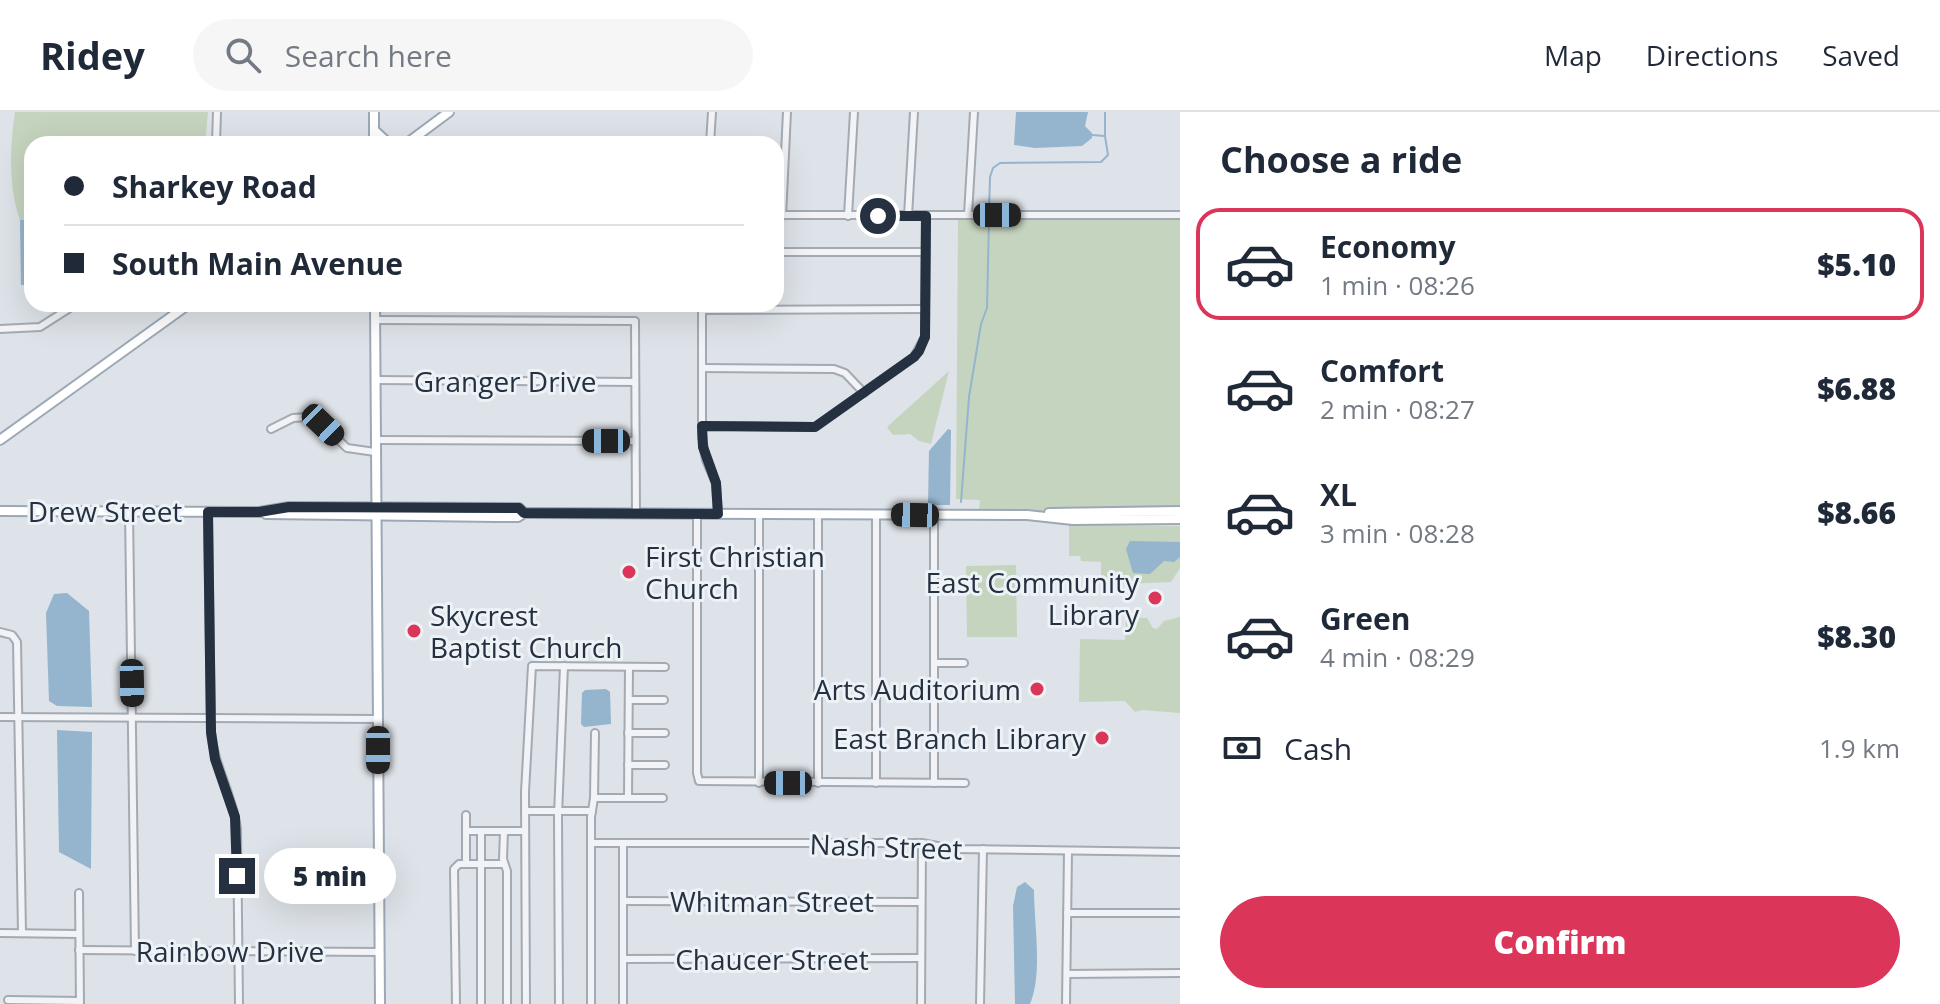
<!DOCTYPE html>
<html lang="en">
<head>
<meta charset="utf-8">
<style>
	body { margin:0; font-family:"Open Sans",sans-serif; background:#f6f6f7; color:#1f2937; height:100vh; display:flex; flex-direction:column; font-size:30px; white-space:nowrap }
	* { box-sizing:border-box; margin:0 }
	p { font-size:26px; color:#747a83 }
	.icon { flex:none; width:44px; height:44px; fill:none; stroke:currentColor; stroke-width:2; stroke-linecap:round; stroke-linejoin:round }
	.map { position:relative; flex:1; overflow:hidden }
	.side { display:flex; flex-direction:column; background:#fff; width:760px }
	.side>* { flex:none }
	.hud { position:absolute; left:24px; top:24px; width:760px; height:176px; border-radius:24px; box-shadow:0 8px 32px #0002; display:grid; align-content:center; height:176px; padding:0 40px; background:#fff }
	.end { position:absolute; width:36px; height:36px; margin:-18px; border:10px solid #253141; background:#fff; box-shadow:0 0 0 4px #fff }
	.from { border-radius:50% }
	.bubble { position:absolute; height:56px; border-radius:28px; background:#fff; box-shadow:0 8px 32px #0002; font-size:26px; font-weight:800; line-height:56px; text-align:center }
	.car { position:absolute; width:24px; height:48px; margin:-24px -12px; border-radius:10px; box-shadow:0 0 6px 2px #0007; background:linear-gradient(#222 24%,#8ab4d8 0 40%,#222 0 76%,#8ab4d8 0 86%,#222 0) }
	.hud b { display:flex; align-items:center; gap:28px; height:76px; font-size:30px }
	.hud b+b { border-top:2px solid #e0e1e3 }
	.hud i { width:20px; height:20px; background:#1f2937 }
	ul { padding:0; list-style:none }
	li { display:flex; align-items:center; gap:24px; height:112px; margin:0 16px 12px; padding:0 24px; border:4px solid transparent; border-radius:24px }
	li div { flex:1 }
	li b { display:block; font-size:30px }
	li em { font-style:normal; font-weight:800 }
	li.active { border-color:#db3559 }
	li>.icon { width:72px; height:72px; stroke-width:1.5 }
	h2 { padding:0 40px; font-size:36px; line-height:96px }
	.pay { display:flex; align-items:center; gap:20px; height:88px; padding:0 40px; font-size:30px }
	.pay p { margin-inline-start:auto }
	.cta { display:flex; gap:16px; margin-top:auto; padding:16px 40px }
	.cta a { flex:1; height:92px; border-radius:48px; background:#db3559; color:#fff; font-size:32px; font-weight:800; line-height:92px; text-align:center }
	header { display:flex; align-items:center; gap:48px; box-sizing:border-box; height:112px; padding:0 40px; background:#fff; border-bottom:2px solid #e0e1e3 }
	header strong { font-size:38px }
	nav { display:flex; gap:44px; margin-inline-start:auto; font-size:28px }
	.search { width:560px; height:72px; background:#f6f6f7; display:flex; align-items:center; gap:20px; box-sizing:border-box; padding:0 28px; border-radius:44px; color:#747a83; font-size:30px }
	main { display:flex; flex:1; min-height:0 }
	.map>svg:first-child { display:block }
</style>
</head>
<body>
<header>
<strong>Ridey</strong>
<div class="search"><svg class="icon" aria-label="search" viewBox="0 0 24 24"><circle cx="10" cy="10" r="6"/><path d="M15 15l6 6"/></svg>Search here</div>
<nav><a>Map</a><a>Directions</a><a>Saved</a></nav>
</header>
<main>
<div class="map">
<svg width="1180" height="892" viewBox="0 0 1180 892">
	<rect width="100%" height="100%" fill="#dee3e9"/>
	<!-- green -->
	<g fill="#c5d4be">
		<path d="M15,0h193l-3,32h-173v76h-12c-12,-34 -10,-74 -5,-108z"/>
		<path d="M985,106h195v290h-107l-46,4h-48l1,-12 -24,-1 2,-279h27z"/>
		<path d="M949,259l-18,73 -12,-3 -9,-7 -17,1 -6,-8z"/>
		<path d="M1069,413l111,1v42l-9,14 -70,3v-23l-20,-1 -1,-5h-11z"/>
		<path d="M1016,453l1,72h-50l-1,-71z"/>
		<path d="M1126,505l21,1 6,10 4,1 7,-8 16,-4v96l-38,-3 -7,2 -10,-11 -46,1 1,-63 45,1z"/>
	</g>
	<!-- water -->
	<g fill="#95b4cd">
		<path d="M1016,0h72l-3,14 7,7v5l-10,8 -47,2 -21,-3z"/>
		<path d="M20,108h12v65h-11z"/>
		<path d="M948,317l3,1 -1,75h-22l1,-54z"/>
		<path d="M1130,429l50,1v15l-6,5 -10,-1 -14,13 -17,-1 -7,-24z"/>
		<path d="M67,481l22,18 3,96 -35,-1 -8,-5 -3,-88 8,-19z"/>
		<path d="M606,577l4,3 1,32 -27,3 -3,-3 1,-31 3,-3z"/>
		<path d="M57,618l35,2 -1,137 -32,-17z"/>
		<path d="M1025,770l9,8c0,34 9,84 -4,114h-15l-2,-98 4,-19z"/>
	</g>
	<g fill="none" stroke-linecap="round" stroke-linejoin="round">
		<!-- stream -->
		<g stroke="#95b4cd" stroke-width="2">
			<path d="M1092,23l13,1v-24"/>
			<path d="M989,98l1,-33 3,-9 7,-5 101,-1 7,-7 -3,-19"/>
			<path d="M961,390l8,-105 12,-73 6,-16 2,-88"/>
		</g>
		<defs>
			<g id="minor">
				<path d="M216,32l1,-32"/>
				<path d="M710,32l2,-32"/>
				<path d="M776,103h404"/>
				<path d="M968,103l6,-103"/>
				<path d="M782,104l5,-104"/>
				<path d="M848,104l6,-104"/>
				<path d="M908,104l6,-104"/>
				<path d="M776,140h149"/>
				<path d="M702,192v133l4,23 10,23 2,31"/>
				<path d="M702,198l223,-1"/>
				<path d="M375,208l260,1 1,192"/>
				<path d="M0,217l40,-2 36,-23"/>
				<path d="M702,256l132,1 11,4 19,20"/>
				<path d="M375,268l260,2"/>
				<path d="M702,314l113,1 99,-70 11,-20 1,-121"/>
				<path d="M271,317l22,-11 14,-1 16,8 24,23 28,4"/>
				<path d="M375,328l260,1"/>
				<path d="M129,399l6,440"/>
				<path d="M208,400l3,220c3,34 22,63 26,97l2,175"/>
				<path d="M697,402v259l2,8 266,2"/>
				<path d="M876,403v268"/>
				<path d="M934,403v268"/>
				<path d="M0,520l12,3 5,7 5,291"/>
				<path d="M934,551h30"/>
				<path d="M629,588h35"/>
				<path d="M0,605l378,2"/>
				<path d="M628,621h37"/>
				<path d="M628,653h37"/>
				<path d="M759,671v-269"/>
				<path d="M818,671v-269"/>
				<path d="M594,686h69"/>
				<path d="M628,686l1,-131"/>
				<path d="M525,699h67"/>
				<path d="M466,703v49"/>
				<path d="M466,719h59"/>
				<path d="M481,719v173"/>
				<path d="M504,719l-1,28 4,12v133"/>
				<path d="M591,731h331l31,6 227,3"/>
				<path d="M623,731v161"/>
				<path d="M79,781l1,111"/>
				<path d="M623,789l298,1"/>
				<path d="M1067,801h113"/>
				<path d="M0,821l79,1"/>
				<path d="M79,838l301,2"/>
				<path d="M623,847l298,-1"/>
				<path d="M1067,862l113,-1"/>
				<path d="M8,888l72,1"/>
				<path d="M456,892l-2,-135 5,-5h45"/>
				<path d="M526,892l-1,-212 7,-126 133,1"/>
				<path d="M559,892l-1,-189 6,-149"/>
				<path d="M591,892v-187l3,-19 1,-65"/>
				<path d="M921,892l1,-161"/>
				<path d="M980,892l3,-155"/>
				<path d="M1066,892l2,-153"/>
			</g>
			<g id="major">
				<path d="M374,0v32"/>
				<path d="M375,19l14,13"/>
				<path d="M406,32l43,-32"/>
				<path d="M375,192l5,700"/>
				<path d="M0,328l189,-136"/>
				<path d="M0,399l259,1 30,-5 230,1 5,5h9l494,2 46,5 107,-1"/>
				<path d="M1049,401l131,-2"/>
				<path d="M266,402l230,3h22l6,-4"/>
			</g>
		</defs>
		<!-- minor casing -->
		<use href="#minor" stroke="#a3aab3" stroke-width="10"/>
		<!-- major casing -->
		<use href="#major" stroke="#9ca8b6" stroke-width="12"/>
		<!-- minor -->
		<use href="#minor" stroke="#f1f3f7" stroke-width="6"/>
		<!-- major -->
		<use href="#major" stroke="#fff" stroke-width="8"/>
	</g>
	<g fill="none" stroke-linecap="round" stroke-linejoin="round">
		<!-- route -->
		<path stroke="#253141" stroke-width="10" d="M237,764l-2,-59 -20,-58 -4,-27 -3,-220h51l30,-5 230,1 5,5 194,1 -2,-31 -13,-36 -1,-21 113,1 99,-70 5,-6 6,-14 1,-121h-48"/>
	</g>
	<!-- markers -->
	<g fill="#db3559" stroke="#edf2f6" stroke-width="3">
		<circle cx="629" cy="460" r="8"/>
		<circle cx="1155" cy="486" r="8"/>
		<circle cx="414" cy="519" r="8"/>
		<circle cx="1037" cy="577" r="8"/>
		<circle cx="1102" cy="626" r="8"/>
	</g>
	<g text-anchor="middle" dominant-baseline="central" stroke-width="6" stroke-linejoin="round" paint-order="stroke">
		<!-- street labels -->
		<g font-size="28" fill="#253141" stroke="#edf2f6">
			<text x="505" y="269">Granger Drive</text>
			<text x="105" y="399">Drew Street</text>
			<text transform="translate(886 734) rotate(2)">Nash Street</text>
			<text x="772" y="789">Whitman Street</text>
			<text x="230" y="839">Rainbow Drive</text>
			<text x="772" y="847">Chaucer Street</text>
		</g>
		<!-- poi labels -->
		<g font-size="28" fill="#253141" stroke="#edf2f6" text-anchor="end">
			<text x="645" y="444" text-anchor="start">First Christian<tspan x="645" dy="32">Church</tspan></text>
			<text x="1139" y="470">East Community<tspan x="1139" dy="32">Library</tspan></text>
			<text x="430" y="503" text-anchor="start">Skycrest<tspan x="430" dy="32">Baptist Church</tspan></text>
			<text x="1021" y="577">Arts Auditorium</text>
			<text x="1086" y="626">East Branch Library</text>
		</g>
	</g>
</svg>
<i class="end from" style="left:878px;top:104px"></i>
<i class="end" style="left:237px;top:764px"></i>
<div class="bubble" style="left:264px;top:736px;width:132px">5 min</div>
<i class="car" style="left:997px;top:103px;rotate:90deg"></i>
<i class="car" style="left:323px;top:313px;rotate:134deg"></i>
<i class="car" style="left:606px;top:329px;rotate:270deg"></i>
<i class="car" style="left:915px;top:403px;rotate:271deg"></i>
<i class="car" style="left:132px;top:571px;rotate:179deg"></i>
<i class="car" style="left:378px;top:638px;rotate:180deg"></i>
<i class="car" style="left:788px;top:671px;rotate:270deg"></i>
<div class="hud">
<b><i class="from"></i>Sharkey Road</b>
<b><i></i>South Main Avenue</b>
</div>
</div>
<section class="side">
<h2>Choose a ride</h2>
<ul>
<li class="active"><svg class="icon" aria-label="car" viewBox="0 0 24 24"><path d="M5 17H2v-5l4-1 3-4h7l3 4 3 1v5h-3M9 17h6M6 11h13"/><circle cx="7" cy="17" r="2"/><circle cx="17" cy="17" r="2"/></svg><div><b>Economy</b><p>1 min · 08:26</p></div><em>$5.10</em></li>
<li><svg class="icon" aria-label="car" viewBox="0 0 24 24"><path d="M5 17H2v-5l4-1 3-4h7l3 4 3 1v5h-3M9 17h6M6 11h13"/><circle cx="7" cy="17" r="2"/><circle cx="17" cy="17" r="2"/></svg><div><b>Comfort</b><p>2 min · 08:27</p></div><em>$6.88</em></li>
<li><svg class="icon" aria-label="car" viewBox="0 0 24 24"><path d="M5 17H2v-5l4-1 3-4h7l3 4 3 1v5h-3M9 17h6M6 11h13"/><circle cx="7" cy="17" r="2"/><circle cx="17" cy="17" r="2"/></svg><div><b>XL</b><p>3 min · 08:28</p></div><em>$8.66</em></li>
<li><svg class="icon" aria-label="car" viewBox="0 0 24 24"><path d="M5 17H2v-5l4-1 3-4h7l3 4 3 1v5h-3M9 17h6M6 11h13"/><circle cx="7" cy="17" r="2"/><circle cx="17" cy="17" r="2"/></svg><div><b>Green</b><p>4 min · 08:29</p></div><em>$8.30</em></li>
</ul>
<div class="pay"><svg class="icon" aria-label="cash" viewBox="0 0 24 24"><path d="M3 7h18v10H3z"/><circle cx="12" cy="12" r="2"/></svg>Cash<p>1.9 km</p></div>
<div class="cta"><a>Confirm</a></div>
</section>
</main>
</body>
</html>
